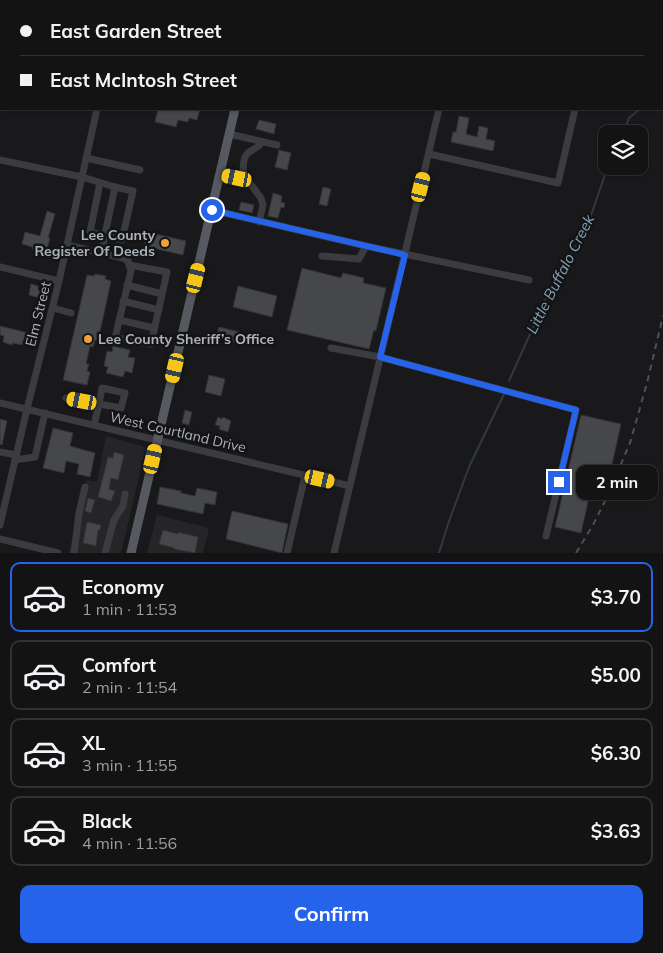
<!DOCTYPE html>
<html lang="en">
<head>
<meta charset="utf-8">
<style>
	body { margin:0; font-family:Mulish,sans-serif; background:#1c1c1d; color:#f1f3f6; height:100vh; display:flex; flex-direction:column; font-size:19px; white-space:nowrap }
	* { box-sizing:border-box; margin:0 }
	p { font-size:16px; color:#9d9ea0 }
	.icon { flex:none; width:28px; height:28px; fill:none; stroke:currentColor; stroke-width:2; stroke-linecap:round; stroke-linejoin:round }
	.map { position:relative; height:553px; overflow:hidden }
	.drawer { display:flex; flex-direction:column; background:#131314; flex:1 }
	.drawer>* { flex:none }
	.top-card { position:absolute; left:0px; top:0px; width:664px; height:110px; box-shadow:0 1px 4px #0004,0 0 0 1px #323234; display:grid; align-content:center; height:110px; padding:0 20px; background:#131314 }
	.tools { position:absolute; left:598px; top:125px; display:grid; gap:10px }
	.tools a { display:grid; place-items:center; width:50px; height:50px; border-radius:10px; background:#131314; box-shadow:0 1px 4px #0004,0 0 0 1px #323234; font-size:25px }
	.end { position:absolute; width:22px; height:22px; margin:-11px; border:6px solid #2563eb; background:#fff; box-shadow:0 0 0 2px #fff }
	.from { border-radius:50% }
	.bubble { position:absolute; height:35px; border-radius:10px; background:#131314; box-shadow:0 1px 4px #0004,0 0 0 1px #323234; font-size:16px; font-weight:700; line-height:35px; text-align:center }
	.car { position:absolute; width:15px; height:30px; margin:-15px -8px; border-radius:6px; box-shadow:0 0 4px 1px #0007; background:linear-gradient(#f5c518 24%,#345 0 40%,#f5c518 0 76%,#345 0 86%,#f5c518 0) }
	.top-card b { display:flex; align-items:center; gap:18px; height:48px; font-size:19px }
	.top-card b+b { border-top:1px solid #323234 }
	.top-card i { width:12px; height:12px; background:#f1f3f6 }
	ul { padding:9px 0 0; list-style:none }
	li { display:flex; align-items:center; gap:15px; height:70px; margin:0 10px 8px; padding:0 10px; border:2px solid #323234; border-radius:10px }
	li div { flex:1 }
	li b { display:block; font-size:19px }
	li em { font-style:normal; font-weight:700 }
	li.on { border-color:#2563eb }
	li>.icon { width:45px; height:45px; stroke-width:1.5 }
	.button { display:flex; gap:10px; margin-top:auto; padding:10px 20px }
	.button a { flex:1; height:58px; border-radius:10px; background:#2563eb; color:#fff; font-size:20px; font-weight:700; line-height:58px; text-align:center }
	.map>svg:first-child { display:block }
</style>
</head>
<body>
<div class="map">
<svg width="663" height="553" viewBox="0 0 663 553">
	<rect width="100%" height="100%" fill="#19191b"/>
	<!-- built -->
	<g fill="#252528">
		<path d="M106,436l40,11 -25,106h-52l18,-73 10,2z"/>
		<path d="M157,515l52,13 -6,25h-56z"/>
	</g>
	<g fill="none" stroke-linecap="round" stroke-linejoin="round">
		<!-- stream -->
		<g stroke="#2f3a3f" stroke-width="2">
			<path d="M662,38l1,-4"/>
			<path d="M623,134l6,-16 11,-9"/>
			<path d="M509,381l39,-87 32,-55 10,-21 18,-52"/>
			<path d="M439,553l9,-29 21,-57 35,-73"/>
		</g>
	</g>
	<!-- building -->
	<g fill="#45474b" stroke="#333337">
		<path d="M158,109h42l-3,11 -8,-2 -1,4 -10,-2 -2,7 -21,-5z"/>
		<path d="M459,116l10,2 -3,16 11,3 2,-11 9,2 -2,11 9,2 -2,10 -42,-9 2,-10h3z"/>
		<path d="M259,120l17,4 -2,10 -18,-5z"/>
		<path d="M279,150l12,3 -4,17 -12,-3z"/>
		<path d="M323,187l8,2 -4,17 -8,-2z"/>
		<path d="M273,193l9,3 -1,6 4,1 -1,5 -3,-1 -3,11 -10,-2z"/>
		<path d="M241,202l13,3 -2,8 -13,-3z"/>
		<path d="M47,211l8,3 -7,24h2l-3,12 -15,-1v-2l-10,-3 3,-12 15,4z"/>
		<path d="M147,232l39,9 -3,14 -39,-9z"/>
		<path d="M302,268l39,10 2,-5 21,5 -1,5 23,5 -10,43 -2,-1 -5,19 -82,-19z"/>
		<path d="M95,274l11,2 -1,3 6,2 -13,60 -3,-1 -2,7 -3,-1 -4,18h3l-2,7 3,1 -3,13 -24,-5 24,-105 7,1z"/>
		<path d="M31,284l7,2v4l3,1 -1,7 -11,-3z"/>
		<path d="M238,286l39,10 -5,21 -39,-10z"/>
		<path d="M0,326l29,7 -2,8 -4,-1 -1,5 -9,-2 -1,2 -9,-3 1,-6 -4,-1z"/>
		<path d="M219,327l25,6 -3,11 -25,-6z"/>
		<path d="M113,346l17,4 -2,7 7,1 -3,15 -7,-2 -2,6 -17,-4 2,-6 -4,-1 3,-15 5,1z"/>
		<path d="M209,375l16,4 -4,17 -16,-4z"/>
		<path d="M185,410l7,2 -3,13 -7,-2z"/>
		<path d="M581,415l40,9 -10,45 -15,-3 -15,67 -26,-6z"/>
		<path d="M218,417l4,2 1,-2 8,4 -3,11 -9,-3 1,-3 -5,-1z"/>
		<path d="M0,419l7,2 -5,24 -2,-1z"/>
		<path d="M53,428l20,5 -3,13 25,7 -5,24 -13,-3 2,-10 -13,-3 -2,12 -21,-5z"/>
		<path d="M114,452l10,3 -6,25 -7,-2 -2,11 6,2 -4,10 -13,-4 10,-40 5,1z"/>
		<path d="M160,487l21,4v2l14,3 2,-8 20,4 -2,13 -10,-2 -2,11 -46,-10z"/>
		<path d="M88,498l7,2 -4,13 -6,-2z"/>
		<path d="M232,511l56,13 -6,29 -56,-14z"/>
		<path d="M87,522l14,3 -1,5h-2l-2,16 -13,-3z"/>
		<path d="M163,530l15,4v-2l20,5 -3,16 -21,-4v-1l-15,-4z"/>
	</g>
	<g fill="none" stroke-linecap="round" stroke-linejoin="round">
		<!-- minor -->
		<g stroke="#3a3c40" stroke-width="7">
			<path d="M264,0l5,1"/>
			<path d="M123,1v-1"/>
			<path d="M162,1v-1"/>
			<path d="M358,1v-1"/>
			<path d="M464,1l1,-1"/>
			<path d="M601,1v-1"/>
			<path d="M0,50h1"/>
			<path d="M662,96h1"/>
			<path d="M229,134l48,11"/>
			<path d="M429,154l129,29 17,-74"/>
			<path d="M86,158l54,12"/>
			<path d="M0,160l82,17 33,10 -14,66"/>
			<path d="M220,174l17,4 12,4 12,16 2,7 -4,17"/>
			<path d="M243,180c1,-9 -2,-22 6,-28 6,-4 9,-4 13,-10"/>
			<path d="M100,183l-10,49 32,8 11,-49 -18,-4"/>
			<path d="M212,210l154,36 163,34"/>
			<path d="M67,245l56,13 5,3 3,10 -15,63v4l35,6 16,-72 -38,-7"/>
			<path d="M322,256l37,3 7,-13"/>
			<path d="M0,267l59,14"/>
			<path d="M127,285l35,9"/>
			<path d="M123,301l36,9"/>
			<path d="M53,308l18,5"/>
			<path d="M119,320l35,8"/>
			<path d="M331,348l49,9 196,53 -30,126"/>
			<path d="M102,388l23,5 -4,15 -22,-4z"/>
			<path d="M66,398l33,6 -5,21"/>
			<path d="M0,403l350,83"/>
			<path d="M0,452l16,3"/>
			<path d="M15,460l20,-3 10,-44"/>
			<path d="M0,525l27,-116 32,-128 38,-172"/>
			<path d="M0,539l58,14"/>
			<path d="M74,553l5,-40 6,-26"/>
			<path d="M105,553l9,-33 9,-14 2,-12"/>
			<path d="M287,553l18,-77"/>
			<path d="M334,553l105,-444"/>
		</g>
		<!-- major -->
		<g stroke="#56595f" stroke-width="9">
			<path d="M258,1v-1"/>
			<path d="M131,553l104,-444"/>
		</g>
		<!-- rail -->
		<path stroke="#4d5055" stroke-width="2" stroke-dasharray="6 5" stroke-linecap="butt" d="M576,553l17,-28 12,-24 25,-58 17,-60 16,-67"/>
	</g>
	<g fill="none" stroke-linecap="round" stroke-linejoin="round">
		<!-- route -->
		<path stroke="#2563eb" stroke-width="6" d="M212,210l193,45 -25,102 196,53 -17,72"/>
	</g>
	<!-- markers -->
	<g fill="#f1a03b" stroke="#141416" stroke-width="2">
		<circle cx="165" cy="243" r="5"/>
		<circle cx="88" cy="339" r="5"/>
	</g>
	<g text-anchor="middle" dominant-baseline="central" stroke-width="5" stroke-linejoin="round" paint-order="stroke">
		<!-- poi labels -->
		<g font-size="14" font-weight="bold" fill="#abb2ba" stroke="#141416" text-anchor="end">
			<text x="155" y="235">Lee County<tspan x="155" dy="16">Register Of Deeds</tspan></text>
			<text x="98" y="339" text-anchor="start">Lee County Sheriff’s Office</text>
		</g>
		<!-- street labels -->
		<g font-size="14" fill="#abb2ba" stroke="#141416">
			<text transform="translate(38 314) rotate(-76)">Elm Street</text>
			<text transform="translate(178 432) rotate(13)">West Courtland Drive</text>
		</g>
		<!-- water labels -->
		<g font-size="15" font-style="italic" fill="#83a3b5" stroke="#141416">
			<text transform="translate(560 274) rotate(-63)">Little Buffalo Creek</text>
		</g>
	</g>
</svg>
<div class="tools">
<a><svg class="icon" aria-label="layers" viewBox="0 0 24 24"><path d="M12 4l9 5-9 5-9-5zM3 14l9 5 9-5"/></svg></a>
</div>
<i class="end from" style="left:212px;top:210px"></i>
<i class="end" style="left:559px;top:482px"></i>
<div class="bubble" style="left:576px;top:465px;width:82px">2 min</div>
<i class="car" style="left:237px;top:178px;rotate:282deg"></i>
<i class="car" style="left:421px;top:187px;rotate:14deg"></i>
<i class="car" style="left:196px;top:278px;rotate:14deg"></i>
<i class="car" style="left:175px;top:368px;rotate:193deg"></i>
<i class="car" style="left:82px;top:401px;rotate:281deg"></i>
<i class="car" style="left:153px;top:459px;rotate:13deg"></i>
<i class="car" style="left:320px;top:479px;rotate:103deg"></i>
<div class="top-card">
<b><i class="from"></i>East Garden Street</b>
<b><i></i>East McIntosh Street</b>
</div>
</div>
<section class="drawer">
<ul>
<li class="on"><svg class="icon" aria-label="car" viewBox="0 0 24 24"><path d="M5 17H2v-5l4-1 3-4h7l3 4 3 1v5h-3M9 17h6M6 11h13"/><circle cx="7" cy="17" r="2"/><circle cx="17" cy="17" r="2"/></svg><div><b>Economy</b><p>1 min · 11:53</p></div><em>$3.70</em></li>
<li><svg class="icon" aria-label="car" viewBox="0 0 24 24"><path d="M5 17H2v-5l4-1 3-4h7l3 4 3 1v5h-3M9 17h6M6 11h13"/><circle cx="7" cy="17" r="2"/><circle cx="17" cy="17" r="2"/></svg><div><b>Comfort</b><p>2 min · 11:54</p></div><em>$5.00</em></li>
<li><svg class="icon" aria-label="car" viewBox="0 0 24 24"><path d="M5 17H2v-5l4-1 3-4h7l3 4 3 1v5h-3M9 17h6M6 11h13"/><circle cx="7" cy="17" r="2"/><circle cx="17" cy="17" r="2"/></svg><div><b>XL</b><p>3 min · 11:55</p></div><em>$6.30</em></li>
<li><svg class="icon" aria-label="car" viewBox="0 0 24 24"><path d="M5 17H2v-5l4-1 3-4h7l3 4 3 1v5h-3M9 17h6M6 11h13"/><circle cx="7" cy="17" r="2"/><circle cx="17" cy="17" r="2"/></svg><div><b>Black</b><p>4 min · 11:56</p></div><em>$3.63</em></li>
</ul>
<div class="button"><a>Confirm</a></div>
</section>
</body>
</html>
